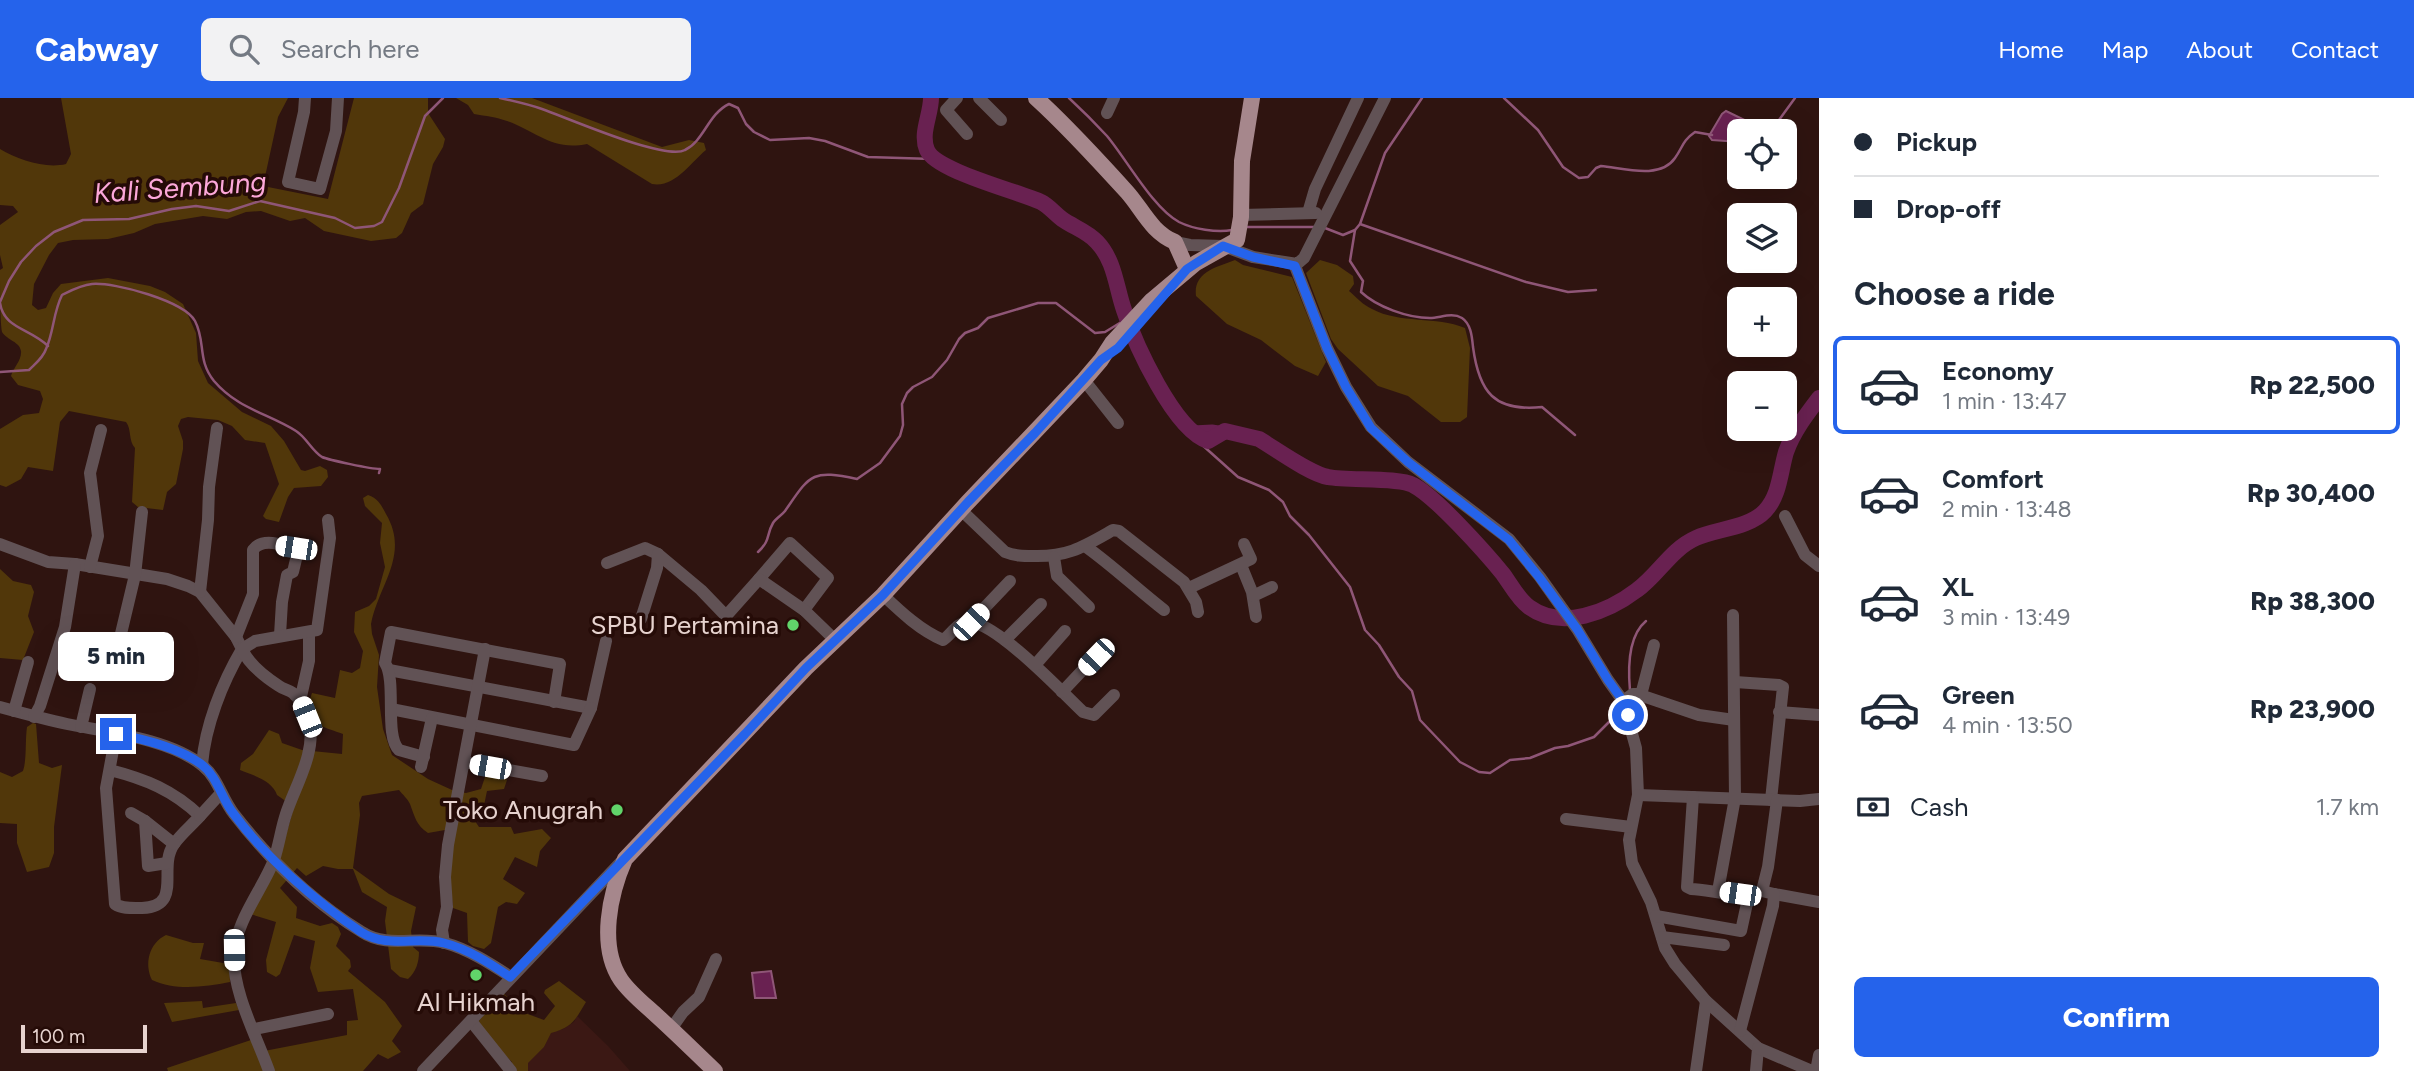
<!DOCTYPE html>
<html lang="en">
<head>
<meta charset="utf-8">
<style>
	body { margin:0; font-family:Figtree,sans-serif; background:#f2f2f3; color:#1f2937; height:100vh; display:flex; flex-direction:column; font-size:26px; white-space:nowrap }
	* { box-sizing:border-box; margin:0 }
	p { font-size:23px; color:#747a83 }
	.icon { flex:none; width:38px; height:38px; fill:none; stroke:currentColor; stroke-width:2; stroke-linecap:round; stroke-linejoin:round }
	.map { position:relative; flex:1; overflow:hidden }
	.side { display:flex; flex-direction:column; background:#fff; width:595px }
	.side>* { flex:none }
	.banner { display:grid; align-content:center; height:154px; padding:0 35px; background:#fff }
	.fabs { position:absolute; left:1727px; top:21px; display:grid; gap:14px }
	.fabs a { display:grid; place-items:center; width:70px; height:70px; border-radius:10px; background:#fff; box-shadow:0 7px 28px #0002; font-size:35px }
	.scale { position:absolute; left:21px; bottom:18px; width:126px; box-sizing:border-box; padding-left:7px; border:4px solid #e7d3cf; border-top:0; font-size:19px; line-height:24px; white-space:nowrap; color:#e7d3cf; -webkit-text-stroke:5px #250b07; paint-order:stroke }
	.end { position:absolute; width:32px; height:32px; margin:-16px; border:9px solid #2563eb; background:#fff; box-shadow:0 0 0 4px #fff }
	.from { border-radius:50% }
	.bubble { position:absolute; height:49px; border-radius:10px; background:#fff; box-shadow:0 7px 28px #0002; font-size:23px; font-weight:800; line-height:49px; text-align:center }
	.car { position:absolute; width:21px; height:42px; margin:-21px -10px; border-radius:9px; box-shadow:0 0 5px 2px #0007; background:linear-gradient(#fff 24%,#345 0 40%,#fff 0 76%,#345 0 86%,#fff 0) }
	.banner b { display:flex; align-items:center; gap:24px; height:66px; font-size:26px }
	.banner b+b { border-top:2px solid #e0e1e3 }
	.banner i { width:18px; height:18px; background:#1f2937 }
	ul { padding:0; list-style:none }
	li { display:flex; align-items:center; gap:21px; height:98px; margin:0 14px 10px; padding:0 21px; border:4px solid transparent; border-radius:10px }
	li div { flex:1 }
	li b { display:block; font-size:26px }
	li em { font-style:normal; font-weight:800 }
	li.on { border-color:#2563eb }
	li>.icon { width:63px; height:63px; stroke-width:1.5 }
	h2 { padding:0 35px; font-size:32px; line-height:84px }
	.pay { display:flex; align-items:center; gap:18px; height:77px; padding:0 35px; font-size:26px }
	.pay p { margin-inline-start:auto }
	.cta { display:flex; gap:14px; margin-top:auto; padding:14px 35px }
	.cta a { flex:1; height:80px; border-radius:10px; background:#2563eb; color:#fff; font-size:28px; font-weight:800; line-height:80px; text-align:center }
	header { display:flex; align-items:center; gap:42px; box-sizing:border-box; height:98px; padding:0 35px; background:#2563eb; color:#fff }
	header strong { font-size:33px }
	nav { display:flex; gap:38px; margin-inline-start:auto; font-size:24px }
	.search { width:490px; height:63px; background:#f2f2f3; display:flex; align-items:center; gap:18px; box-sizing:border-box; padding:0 24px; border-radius:10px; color:#747a83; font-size:26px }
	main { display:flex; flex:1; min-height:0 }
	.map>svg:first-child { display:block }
</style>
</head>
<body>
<header>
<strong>Cabway</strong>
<div class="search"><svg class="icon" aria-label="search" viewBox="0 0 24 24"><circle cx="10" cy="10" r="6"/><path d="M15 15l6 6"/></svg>Search here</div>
<nav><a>Home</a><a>Map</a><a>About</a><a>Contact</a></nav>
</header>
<main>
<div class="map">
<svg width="1819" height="973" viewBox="0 0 1819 973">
	<rect width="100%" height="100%" fill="#2f1410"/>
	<!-- built -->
	<path fill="#3b1814" d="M577,918l31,30 22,25h-102l-1,-8 17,-16 7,-15 12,-3 11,-7z"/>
	<!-- green -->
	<g fill="#51370a">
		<path d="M61,0h227l-10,19 -15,69 65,13 26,-101h74v15l17,26 -2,8 -10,17 -10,40 -12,9 -9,20 -6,5 -25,3 -47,-10 -19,-13 -15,3 -29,-10 -15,1 -19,7 -24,-3 -48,8 -21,9 -26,6 -35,1 -15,3 -9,12 -15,29 -2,21 6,5 8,-2 7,-15 8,-9 47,-6 42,8 15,6 18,12 13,29 2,28 10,22 34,29 29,14 13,15 17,29 4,1 15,-5 7,4 1,7 -7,9 -27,2 -6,9 -9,25 -13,-3 -3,-3 16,-32 -14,-41 -20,-3 -13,-14 -14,-6 -30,-3 -7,2 -3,7 5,15v8l-7,35 -9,8 -4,18 -25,-3 -6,-5 3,-54c-7,-8 -3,-18 -9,-26l-57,-11 -9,11 -7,49 -25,-4 -7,12 -15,8 -6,-2v-56l23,-14 16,-2 4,-14 -3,-8 -22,-6 -7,-9c2,-8 11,-16 10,-25 -1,-9 -14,-11 -19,-19 -2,-12 -2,-48 -2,-62l3,-2 -3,-13v-30l18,-13 -5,-6 -13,-1v-56c18,11 46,20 66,15l5,-10z"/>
		<path d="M456,0h76l130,49 27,-7 15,3 2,7c-16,13 -31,38 -54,34l-65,-40c-35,7 -50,-12 -80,-23 -11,-4 -21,-5 -33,-7l-6,-9z"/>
		<path d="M1235,162l8,5 49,12 34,85 -8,14 -23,-10 -34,-26 -34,-16 -31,-28c-3,-24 21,-29 39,-36z"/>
		<path d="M1320,162l17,5 16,11 1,8 -5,7c7,6 14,14 23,18 28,15 64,7 93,19l5,20 -3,69 -7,5h-19l-33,-26 -30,-10 -40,-37 -7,-10 -25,-66z"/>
		<path d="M368,397c11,4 13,10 18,19 24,41 -7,70 -15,110l1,10 7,21 -2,32 6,42 9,26 36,24 24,11 14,3 15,-4 6,-18 9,1 11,8 -3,9 -17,2 -4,19 -7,4 -1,7 4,6h32l3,7 28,-5 9,9 -11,13 -3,16 -22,-10 -12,22 22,14 -8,11 -11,-2 -8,5 -7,36 -7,6 -11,-3 -5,-4 -1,-29 -14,-5 -8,-78 -17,3c-12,-8 -13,-16 -18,-29 -2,-5 -8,-10 -11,-14l-37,6 -3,7 1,12 -7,53 36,26 27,13 -5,24 2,16 6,5c0,10 -3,20 -11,27l-8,-2 -9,-8 -6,-48 2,-14 -25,-15 -9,-23h-15l-15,-3 -17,10 -9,-8 -17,20 17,19 -1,11 24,8 12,-3 6,4 3,7 -5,12 14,14 1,7 -3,4 37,31 17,24 -10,15 9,11 -13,7 -10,-5 -15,17h-195l-1,-3 87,-29 5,13 88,-17v-14l11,-1 -5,-31 -35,3 -8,-24 5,-27 -21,-6 -14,39 -4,3 -9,-5 -1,-12 10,-38 -32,-10 39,-67 11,-38 -17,-12c-4,-14 -24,-20 -37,-25l1,-7 12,-9 16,-24 10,4 3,9 20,7 40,4 1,-20c-22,-8 -42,-10 -31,-41l23,5 5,-28 12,3 8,-5 3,-17 -9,-19 1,-20 14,-6 7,-7 9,-32 -5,-24 2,-20 -17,-17 -2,-8z"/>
		<path d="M0,471l13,12 18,4 3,7 -6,24 6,16 -11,28 -23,-2z"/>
		<path d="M33,625l3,1 3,39 13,5 10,-3 -8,62v26l-5,14 -22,5 -10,-29v-19l-17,-1v-51l12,5 11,-6c4,-12 2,-30 4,-44z"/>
		<path d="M166,837l27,8h11l-4,16 29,5 1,18c-26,5 -54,9 -78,-2 -8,-16 -3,-37 14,-45z"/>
		<path d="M559,883l27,21c-11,18 -13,25 -35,31l-7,14 -16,16v8h-24l8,-9 -29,-28 -6,-11 26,-30 22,20 19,7 11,-14 -11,-13 1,-3z"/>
		<path d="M202,903l1,7 33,-5 3,7 -67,12 -8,-19z"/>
	</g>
	<!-- water -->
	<g fill="#692151" stroke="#8f5677" stroke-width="2">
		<path d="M1726,13l41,20h-27l-1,11 -27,-2 -3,-4 13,-22z"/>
		<path d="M771,873l5,27h-21l-3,-25z"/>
	</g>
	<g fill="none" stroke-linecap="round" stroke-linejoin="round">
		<!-- stream -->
		<g stroke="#8f5677" stroke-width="2.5">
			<path d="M500,0c14,3 28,6 42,11 26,9 123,52 143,41 19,-9 23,-36 44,-46l9,4 8,16 8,8 16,8 39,-2 16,3 43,16 65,2"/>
			<path d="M1069,0c13,12 26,25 38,38 20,24 46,72 72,86 14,7 38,11 53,8"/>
			<path d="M1504,0l34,32 25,37 16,11 9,-1 8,-9 5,-2c22,2 59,14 74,-8 8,-11 7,-17 20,-26l17,3"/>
			<path d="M1771,33l24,-33"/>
			<path d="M1360,126l166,58 42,10 28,-2"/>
			<path d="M1245,129h70"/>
			<path d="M1325,130l18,7 12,-5 5,-6 25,-71 37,-55"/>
			<path d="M1355,132l-5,31 13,20 -2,11c16,15 47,26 69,26 10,0 22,-6 32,0 9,6 10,19 11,29 6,45 21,65 69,60l33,28"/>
			<path d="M0,204l9,-21 12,-19 15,-16 18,-14 29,-12 46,-1 43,-10 24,-3 33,5 31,-10 75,17 20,10 19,-2 8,-4 17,-34 26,-72 18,-18"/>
			<path d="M0,205c4,26 30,25 48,43"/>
			<path d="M0,274l29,-2c7,-7 14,-12 17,-21 8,-18 7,-36 16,-54 10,-5 19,-10 30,-11 23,-2 92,17 103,37 11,21 2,39 19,60 24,28 53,32 82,50 10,6 16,20 26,26 7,3 49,12 58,12l-1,4"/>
			<path d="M1200,340v5l38,34 31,13 14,12 7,14 19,19 41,52 15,43 14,15 20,32 13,14 8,29 40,42 19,10 11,1 20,-13 20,-2 25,-10 13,-2 26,-9 27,-27"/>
			<path d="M758,454c13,-12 8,-17 15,-29 3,-5 9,-8 12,-12 25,-36 26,-42 72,-32l23,-16 20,-27 3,-11 -1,-21 5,-11 6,-6 19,-10 15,-17 12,-21 6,-6 13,-5 10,-10 50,-15h18l39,30 10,-1 18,-11"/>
			<path d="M1630,593c-2,-22 -2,-55 16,-70"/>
		</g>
		<!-- canal -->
		<path stroke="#692151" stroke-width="9" d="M1193,332l19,-1 13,2"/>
		<!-- river -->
		<path stroke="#692151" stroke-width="16" d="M931,0c0,17 -11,35 -4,52 9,21 90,41 114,52 8,4 13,11 21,17 11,8 25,12 35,23 18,19 19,45 27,68 11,34 50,120 84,131l17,-10 34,8c17,10 51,35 69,38 20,4 70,0 85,8 22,11 73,68 90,89 8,11 15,25 26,33 33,24 79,5 108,-17 21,-15 34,-41 59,-52 20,-9 53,-10 69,-27 15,-16 15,-39 21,-59 7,-20 20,-37 33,-54"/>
		<!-- minor -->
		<g stroke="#615255" stroke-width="12">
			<path d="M305,0l-1,14 -16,70 32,7 16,-58 2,-33"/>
			<path d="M957,0l-11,12 21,24"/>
			<path d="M979,0l22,22"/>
			<path d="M1107,15l7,-15"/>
			<path d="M1308,115l7,-24 43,-91"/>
			<path d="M1241,117l75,-2"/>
			<path d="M1175,144l15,3 33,1 30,11 44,7 7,-6 81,-160"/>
			<path d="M1295,168l32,82 19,39 25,40 37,35 101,77 31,38 37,52 31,51 15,21 13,47 2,47 -9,45 3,23 19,39 14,46 10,16 31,37 52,47 -2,23"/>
			<path d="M1084,282l34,43"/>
			<path d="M961,412l44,42c10,4 18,4 28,4 35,1 50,-9 80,-26l6,1 65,51 12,20 2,10"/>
			<path d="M1785,418l20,39 14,11"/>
			<path d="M0,446l48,18 27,2 92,15 21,7 12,6 36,45 6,12c-20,34 -37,77 -40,116"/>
			<path d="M1085,448c28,20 52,43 79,64"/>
			<path d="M1054,459l3,19 32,31"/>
			<path d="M607,465l38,-15 13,6"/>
			<path d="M1241,467l11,27 4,25"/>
			<path d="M90,469l8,-31 -8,-63 11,-43"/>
			<path d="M759,481l31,-36 38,35 -24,32"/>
			<path d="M1189,490l62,-29 -7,-15"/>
			<path d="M200,494l8,-72 1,-33 8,-59"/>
			<path d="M883,497c19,18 37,35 60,45 9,-6 14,-18 26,-18 27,0 93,70 114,90l11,3 20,-20"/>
			<path d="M1253,498l19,-9"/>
			<path d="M641,521l16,-51 1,-14 43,36 25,26 33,-37 45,31 30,29"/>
			<path d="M971,524l39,-41"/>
			<path d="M236,539l17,-43v-44c9,-13 29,-5 43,-2l1,7 -4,17 -6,3 -5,27 -2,33"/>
			<path d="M1005,542l36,-36"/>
			<path d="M119,544l16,-67 7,-63"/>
			<path d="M1035,567l30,-34"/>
			<path d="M389,572l202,38 15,-67"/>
			<path d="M1735,584l44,3 4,2 -12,113"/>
			<path d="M1062,594l33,-35"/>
			<path d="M1641,597l13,-50"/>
			<path d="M300,603l9,-40v-28"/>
			<path d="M1623,603l10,-7h4l62,21 35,5"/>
			<path d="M0,609c22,6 44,12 67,17 40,8 104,15 136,42 15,12 19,33 31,48 35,45 79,88 128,118 26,17 55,3 83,11 23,6 46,21 66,34"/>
			<path d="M391,611l183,36 17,-37"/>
			<path d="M14,613l14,-49"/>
			<path d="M1779,614l40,3"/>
			<path d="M34,619l6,-11 25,-79 10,-63"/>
			<path d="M81,629l9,-38"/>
			<path d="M424,659l-25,-7c-15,-14 -2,-69 -14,-87l6,-31 169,32 -6,38"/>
			<path d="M464,664l78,14"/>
			<path d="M421,669l11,-49"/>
			<path d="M110,672c35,9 63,20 90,46 -8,9 -19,18 -26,28 -17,24 10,62 -32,64 -9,0 -20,1 -27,-4l-9,-116 10,-54"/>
			<path d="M1638,697l162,6 19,-2"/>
			<path d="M1693,699l-6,90 4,2c22,1 50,10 71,2"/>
			<path d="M131,715l14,8 29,23"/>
			<path d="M200,718l21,-23"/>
			<path d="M1566,721l65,8"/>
			<path d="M145,723l3,45 19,-3"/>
			<path d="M1718,793l17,-93 -2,-183"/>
			<path d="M1774,796l45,8"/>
			<path d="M1656,818l85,15 8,-37"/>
			<path d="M1662,839l62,8"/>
			<path d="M444,845l-2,-13 5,-23 -2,-30 3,-32 37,-196"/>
			<path d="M471,923l40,50"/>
			<path d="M254,931l74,-15"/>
			<path d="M671,931l12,-17 16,-15 17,-38"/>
			<path d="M1740,933l33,-125 1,-12 -12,-3 6,-24 9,-67"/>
			<path d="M1758,950l54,23"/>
			<path d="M269,973c-13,-36 -37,-80 -35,-117 2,-33 28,-64 40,-94 5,-15 7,-31 12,-46 9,-28 31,-62 23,-93 -3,-9 -8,-21 -16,-28 -4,-3 -10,-4 -14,-7 -14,-9 -30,-21 -37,-37l13,-8 62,-11 13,-92 -2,-18"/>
			<path d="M423,973l199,-210"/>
			<path d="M1696,973l10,-70"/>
			<path d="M1816,973l3,-16"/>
		</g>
		<!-- major -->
		<g stroke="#a6878c" stroke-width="16">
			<path d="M1036,0c32,29 62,62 91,94 16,18 24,40 48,50l12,27"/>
			<path d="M715,973c-20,-19 -39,-38 -59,-56 -12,-11 -26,-22 -35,-35 -23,-34 -11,-87 4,-121l181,-191 77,-73 85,-93 116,-122 17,-20 11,-17 40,-43 44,-37 41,-23 4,-23 1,-56 10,-63"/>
		</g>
	</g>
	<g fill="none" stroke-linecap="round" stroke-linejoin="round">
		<!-- route -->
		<path stroke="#2563eb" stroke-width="9" d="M116,636c28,5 61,13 85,30 16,12 20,33 32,49 33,45 82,88 128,119 27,17 55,4 83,11 24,6 47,21 66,34l235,-243 61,-66 77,-73 85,-93 67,-69 66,-73 17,-12 69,-79 36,-23 30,11 42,9 32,82 19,39 25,41 37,34 101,78 30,37 38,52 31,51 15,21 5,14"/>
	</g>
	<!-- markers -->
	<g fill="#61d46a" stroke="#250b07" stroke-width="2.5">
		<circle cx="793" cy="527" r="7"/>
		<circle cx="617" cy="712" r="7"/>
		<circle cx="476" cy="877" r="7"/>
	</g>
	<g text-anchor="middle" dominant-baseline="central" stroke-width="7" stroke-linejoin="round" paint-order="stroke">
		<!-- poi labels -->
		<g font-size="26" fill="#e7d3cf" stroke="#250b07" text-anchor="end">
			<text x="779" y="527">SPBU Pertamina</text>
			<text x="603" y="712">Toko Anugrah</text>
			<text x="476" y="904" text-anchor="middle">Al Hikmah</text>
		</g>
		<!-- water labels -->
		<g font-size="28" font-style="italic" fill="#fca7d9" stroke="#250b07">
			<text transform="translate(180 89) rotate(-4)">Kali Sembung</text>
		</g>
	</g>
</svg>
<div class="fabs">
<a><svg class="icon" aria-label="locate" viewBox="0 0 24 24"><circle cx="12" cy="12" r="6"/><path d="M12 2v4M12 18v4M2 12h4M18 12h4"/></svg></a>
<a><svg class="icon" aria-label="layers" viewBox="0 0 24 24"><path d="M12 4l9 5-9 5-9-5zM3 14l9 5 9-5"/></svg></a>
<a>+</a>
<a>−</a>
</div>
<div class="scale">100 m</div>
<i class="end from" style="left:1628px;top:617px"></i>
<i class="end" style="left:116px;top:636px"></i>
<div class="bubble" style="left:58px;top:534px;width:116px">5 min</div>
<i class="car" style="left:296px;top:450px;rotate:279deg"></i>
<i class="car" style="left:971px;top:524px;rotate:44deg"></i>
<i class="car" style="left:1096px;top:559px;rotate:224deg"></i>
<i class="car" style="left:307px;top:619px;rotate:338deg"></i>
<i class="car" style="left:490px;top:669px;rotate:280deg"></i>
<i class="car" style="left:1740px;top:796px;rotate:278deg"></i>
<i class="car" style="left:234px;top:852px;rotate:179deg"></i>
</div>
<section class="side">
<div class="banner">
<b><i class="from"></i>Pickup</b>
<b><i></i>Drop-off</b>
</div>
<h2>Choose a ride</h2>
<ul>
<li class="on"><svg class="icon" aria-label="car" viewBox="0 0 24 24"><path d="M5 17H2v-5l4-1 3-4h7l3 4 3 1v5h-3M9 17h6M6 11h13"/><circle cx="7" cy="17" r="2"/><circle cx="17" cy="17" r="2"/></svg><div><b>Economy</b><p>1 min · 13:47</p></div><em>Rp 22,500</em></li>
<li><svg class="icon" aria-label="car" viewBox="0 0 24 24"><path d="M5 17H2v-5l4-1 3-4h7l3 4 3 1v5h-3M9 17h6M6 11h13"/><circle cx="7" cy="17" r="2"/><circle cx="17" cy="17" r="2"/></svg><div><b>Comfort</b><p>2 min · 13:48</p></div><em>Rp 30,400</em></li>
<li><svg class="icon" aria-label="car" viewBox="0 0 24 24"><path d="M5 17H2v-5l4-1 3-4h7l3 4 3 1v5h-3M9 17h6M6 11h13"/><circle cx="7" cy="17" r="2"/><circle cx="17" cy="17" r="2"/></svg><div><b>XL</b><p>3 min · 13:49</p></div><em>Rp 38,300</em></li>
<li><svg class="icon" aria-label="car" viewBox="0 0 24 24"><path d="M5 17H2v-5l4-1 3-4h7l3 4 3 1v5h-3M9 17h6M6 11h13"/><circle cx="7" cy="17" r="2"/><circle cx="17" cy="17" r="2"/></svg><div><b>Green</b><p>4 min · 13:50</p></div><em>Rp 23,900</em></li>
</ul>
<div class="pay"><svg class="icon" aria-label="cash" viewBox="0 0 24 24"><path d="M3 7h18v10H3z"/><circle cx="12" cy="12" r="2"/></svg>Cash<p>1.7 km</p></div>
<div class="cta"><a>Confirm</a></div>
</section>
</main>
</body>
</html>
